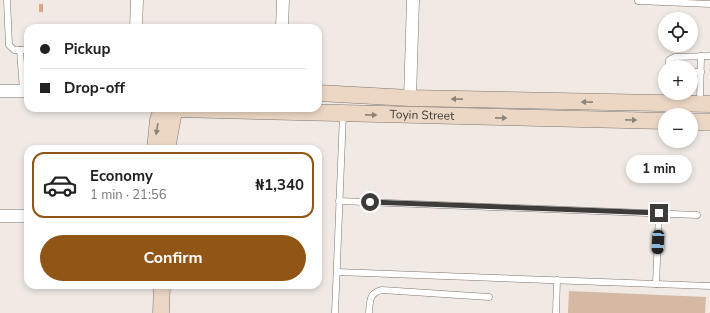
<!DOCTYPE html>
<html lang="en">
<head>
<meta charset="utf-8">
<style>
	body { margin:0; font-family:"Nunito Sans",sans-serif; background:#f6f6f6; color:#222; height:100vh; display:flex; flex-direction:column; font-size:15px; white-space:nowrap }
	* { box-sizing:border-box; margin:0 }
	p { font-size:13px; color:#767676 }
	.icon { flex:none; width:22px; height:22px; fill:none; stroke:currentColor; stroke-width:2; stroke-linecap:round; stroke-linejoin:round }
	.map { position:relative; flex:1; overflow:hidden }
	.panel { position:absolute; left:24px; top:145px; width:298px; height:144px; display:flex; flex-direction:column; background:#fff; border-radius:12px; box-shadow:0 2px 6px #0003 }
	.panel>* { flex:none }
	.banner { position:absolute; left:24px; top:24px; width:298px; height:88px; border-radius:12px; box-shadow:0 2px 6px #0003; display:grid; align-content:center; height:88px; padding:0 16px; background:#fff }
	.fabs { position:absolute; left:658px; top:12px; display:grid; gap:8px }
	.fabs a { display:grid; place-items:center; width:40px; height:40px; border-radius:50%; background:#fff; box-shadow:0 2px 6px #0003; font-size:20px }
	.end { position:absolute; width:18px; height:18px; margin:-9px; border:5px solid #3e3c39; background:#fff; box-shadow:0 0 0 2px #fff }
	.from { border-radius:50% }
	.bubble { position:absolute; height:28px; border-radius:14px; background:#fff; box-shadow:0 2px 6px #0003; font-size:13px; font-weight:700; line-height:28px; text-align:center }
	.car { position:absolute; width:12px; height:24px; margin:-12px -6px; border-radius:5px; box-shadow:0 0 3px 1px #0007; background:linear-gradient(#222 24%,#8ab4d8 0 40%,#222 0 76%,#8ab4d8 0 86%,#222 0) }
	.banner b { display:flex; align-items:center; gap:14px; height:38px; font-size:15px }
	.banner b+b { border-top:1px solid #e0e0e0 }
	.banner i { width:10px; height:10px; background:#222 }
	ul { padding:7px 0 0; list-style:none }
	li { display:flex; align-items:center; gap:12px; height:66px; margin:0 8px 6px; padding:0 8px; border:2px solid transparent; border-radius:12px }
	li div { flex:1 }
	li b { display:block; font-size:15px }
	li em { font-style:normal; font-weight:700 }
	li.current { border-color:#915515 }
	li>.icon { width:36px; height:36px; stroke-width:1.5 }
	.cta { display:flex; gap:8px; margin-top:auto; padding:8px 16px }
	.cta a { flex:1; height:46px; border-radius:24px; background:#915515; color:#fff; font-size:16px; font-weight:700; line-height:46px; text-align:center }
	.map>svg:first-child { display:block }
</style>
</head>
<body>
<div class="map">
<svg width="710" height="313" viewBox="0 0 710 313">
	<rect width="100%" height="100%" fill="#f0e9e4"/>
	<!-- pitch -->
	<path fill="#d5b9a2" d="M569,291l137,6 -1,16h-137z"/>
	<!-- building -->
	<rect fill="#d5a984" x="39" y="4" width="4" height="8"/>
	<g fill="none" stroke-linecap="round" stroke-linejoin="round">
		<defs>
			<g id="lane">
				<path d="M7,0l2,45 5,5h14"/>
				<path d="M638,1l72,3"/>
				<path d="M20,50l3,41"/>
				<path d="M669,67v-7l6,-3 35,-1"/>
				<path d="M691,72h10"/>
				<path d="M700,102l1,-46"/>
				<path d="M339,201l358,14"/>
				<path d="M337,272l373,14"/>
				<path d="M656,284l3,-71"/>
				<path d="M335,313l8,-199"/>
				<path d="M369,313c1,-12 0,-20 13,-23l107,7"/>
				<path d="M556,313l1,-33"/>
			</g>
			<g id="street">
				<path d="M136,28l1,-28"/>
				<path d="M282,28l1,-28"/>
				<path d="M0,91h28"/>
				<path d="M410,98l3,-98"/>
				<path d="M0,216h28"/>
			</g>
			<g id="secondary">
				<path d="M318,93l92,5 300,6"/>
				<path id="s1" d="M178,109l487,12"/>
				<path d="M691,122h19"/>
				<path d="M155,149l3,-29 4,-11"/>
				<path d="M167,149l7,-38"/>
				<path d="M161,313l1,-28"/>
			</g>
		</defs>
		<!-- lane casing -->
		<use href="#lane" stroke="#7c7671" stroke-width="7"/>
		<!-- street casing -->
		<use href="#street" stroke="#7c7671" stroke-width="13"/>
		<!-- secondary casing -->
		<use href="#secondary" stroke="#7c7671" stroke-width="17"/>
		<!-- lane -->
		<use href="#lane" stroke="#fff" stroke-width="6"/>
		<!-- street -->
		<use href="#street" stroke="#fff" stroke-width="12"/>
		<!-- secondary -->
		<use href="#secondary" stroke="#ecd7c4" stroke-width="16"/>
	</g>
	<!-- one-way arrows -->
	<defs><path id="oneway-solid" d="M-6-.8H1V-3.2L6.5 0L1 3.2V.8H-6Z"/></defs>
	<g fill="#8c8278">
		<use href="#oneway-solid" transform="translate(457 99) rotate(-179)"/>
		<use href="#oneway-solid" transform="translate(587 102) rotate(-179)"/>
		<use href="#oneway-solid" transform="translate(371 115) rotate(1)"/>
		<use href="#oneway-solid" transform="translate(501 118) rotate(1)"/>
		<use href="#oneway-solid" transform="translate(631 120) rotate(1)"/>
		<use href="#oneway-solid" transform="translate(157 129) rotate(99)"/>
	</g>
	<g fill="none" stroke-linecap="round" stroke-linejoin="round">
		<!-- route -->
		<path stroke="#3e3c39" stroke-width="5" d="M370,202l289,11"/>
	</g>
	<g text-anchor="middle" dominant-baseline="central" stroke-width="3.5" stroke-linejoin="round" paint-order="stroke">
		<!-- street labels -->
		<g font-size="12" fill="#3e3c39" stroke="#fef7f1">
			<text stroke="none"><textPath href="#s1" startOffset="244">Toyin Street</textPath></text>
		</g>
	</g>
</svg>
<div class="fabs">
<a><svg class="icon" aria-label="locate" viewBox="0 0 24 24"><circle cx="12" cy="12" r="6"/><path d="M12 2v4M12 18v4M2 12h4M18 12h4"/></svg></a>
<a>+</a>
<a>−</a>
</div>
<i class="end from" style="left:370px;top:202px"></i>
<i class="end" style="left:659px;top:213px"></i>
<div class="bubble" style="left:626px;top:155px;width:66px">1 min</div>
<i class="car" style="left:658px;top:242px;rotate:183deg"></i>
<div class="banner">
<b><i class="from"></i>Pickup</b>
<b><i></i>Drop-off</b>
</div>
<section class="panel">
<ul>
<li class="current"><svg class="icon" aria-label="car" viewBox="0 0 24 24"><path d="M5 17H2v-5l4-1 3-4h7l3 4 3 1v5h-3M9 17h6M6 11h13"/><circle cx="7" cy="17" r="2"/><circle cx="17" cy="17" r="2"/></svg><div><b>Economy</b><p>1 min · 21:56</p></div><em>₦1,340</em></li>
</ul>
<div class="cta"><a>Confirm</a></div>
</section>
</div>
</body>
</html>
